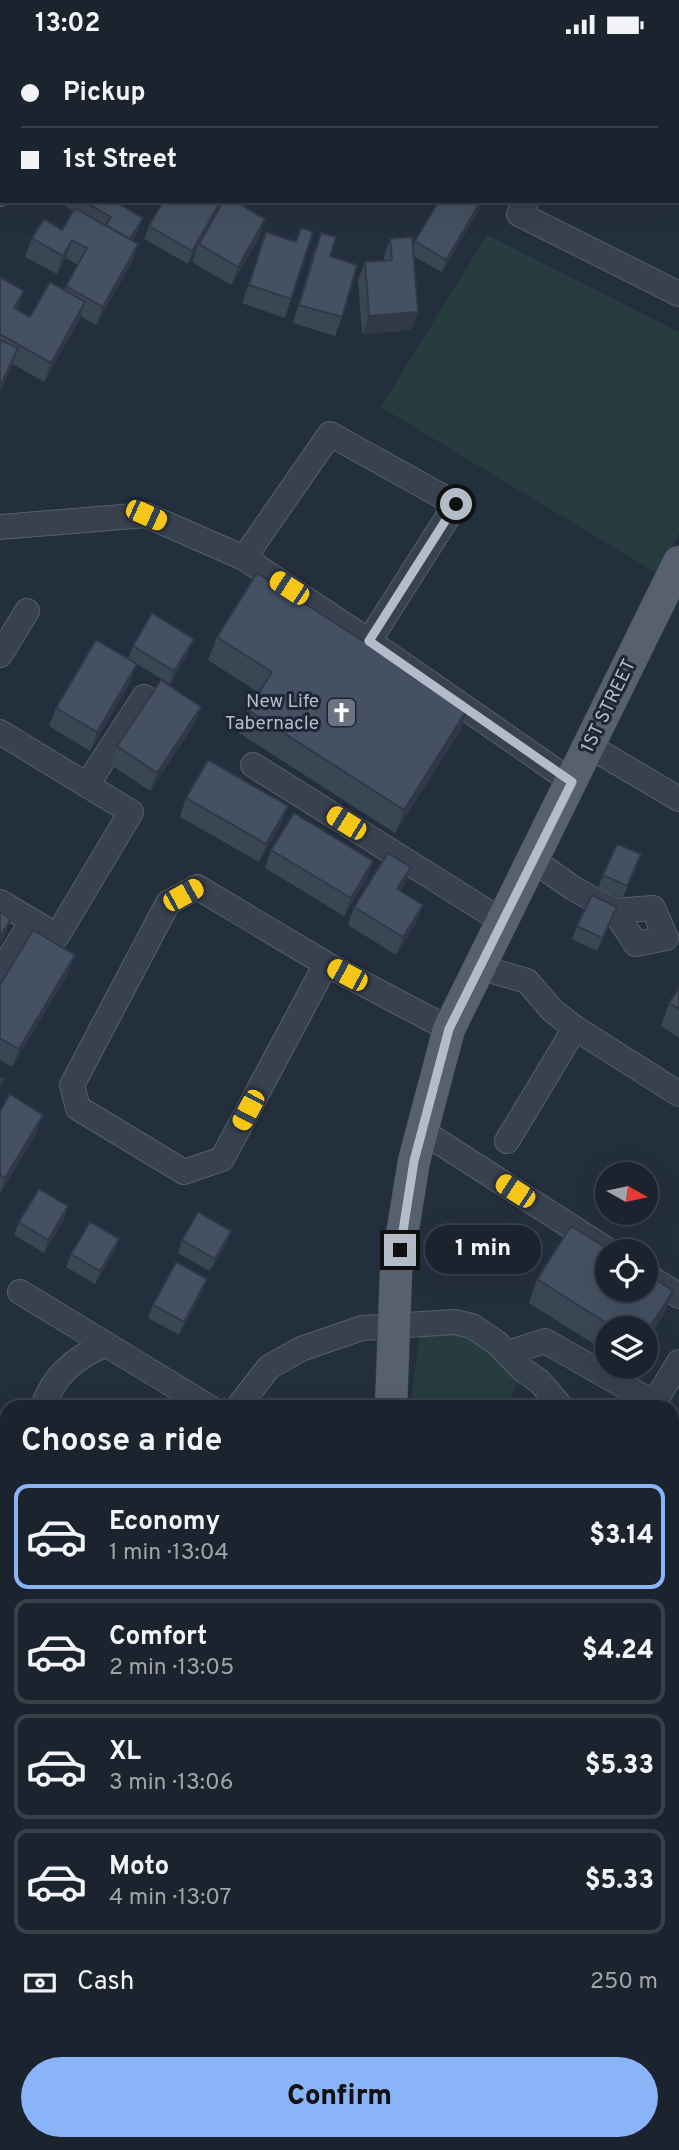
<!DOCTYPE html>
<html lang="en">
<head>
<meta charset="utf-8">
<style>
	body { margin:0; font-family:Overpass,sans-serif; background:#242b36; color:#f1f3f6; height:100vh; display:flex; flex-direction:column; font-size:26px; white-space:nowrap }
	* { box-sizing:border-box; margin:0 }
	p { font-size:23px; color:#a0a4aa }
	.icon { flex:none; width:38px; height:38px; fill:none; stroke:currentColor; stroke-width:2; stroke-linecap:round; stroke-linejoin:round }
	.map { position:relative; flex:1; overflow:hidden }
	.drawer { position:absolute; left:0px; top:1351px; width:679px; height:751px; display:flex; flex-direction:column; background:#1b232e; border-radius:21px 21px 0 0; box-shadow:0 7px 28px #0002,0 0 0 2px #39404a }
	.drawer>* { flex:none }
	.hud { position:absolute; left:0px; top:0px; width:679px; height:154px; box-shadow:0 7px 28px #0002,0 0 0 2px #39404a; display:grid; align-content:center; height:154px; padding:0 21px; background:#1b232e }
	.needle { width:46px; rotate:99deg }
	.controls { position:absolute; left:595px; top:1113px; display:grid; gap:14px }
	.controls a { display:grid; place-items:center; width:63px; height:63px; border-radius:50%; background:#1b232e; box-shadow:0 7px 28px #0002,0 0 0 2px #39404a; font-size:35px }
	.end { position:absolute; width:32px; height:32px; margin:-16px; border:9px solid #b4bcc9; background:#111; box-shadow:0 0 0 4px #111 }
	.from { border-radius:50% }
	.bubble { position:absolute; height:49px; border-radius:24px; background:#1b232e; box-shadow:0 7px 28px #0002,0 0 0 2px #39404a; font-size:23px; font-weight:800; line-height:49px; text-align:center }
	.car { position:absolute; width:21px; height:42px; margin:-21px -10px; border-radius:9px; box-shadow:0 0 5px 2px #0007; background:linear-gradient(#f5c518 24%,#345 0 40%,#f5c518 0 76%,#345 0 86%,#f5c518 0) }
	.hud b { display:flex; align-items:center; gap:24px; height:66px; font-size:26px }
	.hud b+b { border-top:2px solid #39404a }
	.hud i { width:18px; height:18px; background:#f1f3f6 }
	ul { padding:0; list-style:none }
	li { display:flex; align-items:center; gap:21px; height:105px; margin:0 14px 10px; padding:0 7px; border:4px solid #39404a; border-radius:14px }
	li div { flex:1 }
	li b { display:block; font-size:26px }
	li em { font-style:normal; font-weight:800 }
	li.active { border-color:#8ab4f8 }
	li>.icon { width:63px; height:63px; stroke-width:1.5 }
	h2 { padding:0 21px; font-size:32px; line-height:84px }
	.pay { display:flex; align-items:center; gap:18px; height:77px; padding:0 21px; font-size:26px }
	.pay p { margin-inline-start:auto }
	.action { display:flex; gap:14px; margin-top:auto; padding:14px 21px }
	.action a { flex:1; height:80px; border-radius:42px; background:#8ab4f8; color:#111; font-size:28px; font-weight:800; line-height:80px; text-align:center }
	.status { display:flex; justify-content:space-between; align-items:center; height:49px; padding:0 35px; background:#1b232e; direction:ltr }
	.status svg { height:19px; fill:currentColor }
	.map>svg:first-child { display:block }
</style>
</head>
<body>
<div class="status"><b>13:02</b><svg viewBox="0 0 49 12"><path d="M0 12V9h3v3zM5 12V6h3v6zM10 12V3h3v9zM15 12V0h3v12zM26 1h20v11H26zM47 4h2v5h-2z"/></svg></div>
<div class="map">
<svg width="679" height="2101" viewBox="0 0 679 2101">
	<rect width="100%" height="100%" fill="#242f3e"/>
	<!-- green -->
	<g fill="#263c3f">
		<path d="M487,186l192,97v201l-21,41 -277,-167z"/>
		<path d="M442,1273l81,48 -17,37h-96l11,-83z"/>
		<path d="M0,1466l7,4v289l-7,16z"/>
		<path d="M672,2033l7,5v63h-322l1,-6h314z"/>
	</g>
	<g fill="none" stroke-linecap="round" stroke-linejoin="round">
		<defs>
			<g id="minor">
				<path d="M549,0l2,2"/>
				<path d="M91,2l1,-2"/>
				<path d="M677,88l2,1"/>
				<path d="M0,145l2,-3"/>
				<path d="M526,152l-7,13 160,80"/>
				<path d="M0,478l146,-12 98,43 125,83 203,141"/>
				<path d="M244,509l86,-124 126,70 -87,137"/>
				<path d="M0,606l27,-44"/>
				<path d="M0,683l131,80 -74,124 -57,-34"/>
				<path d="M589,697l90,53"/>
				<path d="M253,716l249,156"/>
				<path d="M87,736l57,-88"/>
				<path d="M533,811l40,28 41,23 22,33 30,-6 -13,-30 -39,3"/>
				<path d="M326,915l-104,195 -38,13 -106,-64 -6,-23 96,-182 29,-16 129,77 123,65"/>
				<path d="M479,918l48,14 25,29 23,18 104,66"/>
				<path d="M0,924l32,-52"/>
				<path d="M422,1082l187,120"/>
				<path d="M507,1092l68,-113"/>
				<path d="M646,1226l33,21"/>
				<path d="M20,1243l189,115"/>
				<path d="M508,1304l37,-12 109,62 25,-41"/>
				<path d="M43,1358c10,-32 33,-50 62,-62"/>
				<path d="M238,1358l31,-40 32,-18 61,-21 92,-6 18,4 25,17 26,27 16,11 19,22 -3,4"/>
				<path d="M672,1403l7,5"/>
				<path d="M672,1654l4,13 -4,3"/>
				<path d="M0,1687l7,-15"/>
				<path d="M672,1848l7,7"/>
				<path d="M0,1853l7,-14"/>
				<path d="M672,1936l7,-6"/>
			</g>
			<g id="major">
				<path d="M391,1358l5,-135 18,-111 35,-132 230,-467"/>
				<path d="M357,2101l1,-6"/>
			</g>
			<g id="highway">
				<path d="M0,1974l7,-15"/>
				<path d="M19,2095l2,6"/>
			</g>
		</defs>
		<!-- minor casing -->
		<use href="#minor" stroke="#565f6c" stroke-width="26"/>
		<!-- major casing -->
		<use href="#major" stroke="#414a57" stroke-width="33"/>
		<!-- highway casing -->
		<use href="#highway" stroke="#434c59" stroke-width="37"/>
		<!-- minor -->
		<use href="#minor" stroke="#38414e" stroke-width="24"/>
		<!-- major -->
		<use href="#major" stroke="#56606e" stroke-width="32"/>
		<!-- highway -->
		<use href="#highway" stroke="#746855" stroke-width="35"/>
	</g>
	<!-- wall -->
	<g fill="#3b4654">
		<path d="M187,0h51v2h-49z"/>
		<path d="M613,0h66v47l-2,-1v-44h-64z"/>
		<path d="M58,152h56l24,30 -5,9 5,4 -6,18 -36,63 -16,-9 -36,66 -31,-18 -13,27v-114l17,33 13,7 34,-27 14,-25 -12,-7 -9,16 -32,-17 7,-19 30,-8 11,-19z"/>
		<path d="M163,152h85l-2,7 13,30 -28,47 -39,-23 6,-16 -10,18 -44,-25 5,-13z"/>
		<path d="M480,159l-38,64 -29,-16 -2,74 -49,4 -4,-54 7,-18 19,-2v-3l6,-18 23,8 2,-6z"/>
		<path d="M266,183l25,67 -6,19 -43,-15z"/>
		<path d="M321,184l9,23 12,61 -7,19 -42,-13 21,-72z"/>
		<path d="M217,588l243,94 -65,102 -156,-100 9,-23 11,-17 -51,-33z"/>
		<path d="M133,597l56,5 -19,33 -33,-20 -7,18 -40,69 -41,-25 7,-18 72,-49z"/>
		<path d="M201,658l-7,18 -44,66 -39,-26 6,-19z"/>
		<path d="M186,749l102,8 -7,18 -22,38 -79,-45z"/>
		<path d="M271,801l102,11 -7,19 -22,36 -79,-48z"/>
		<path d="M411,818l-7,18 -4,6 16,32 -20,32 -48,-30 6,-18z"/>
		<path d="M637,818l-15,32 -24,-11 5,-13z"/>
		<path d="M617,858l-5,13 -15,31 -25,-12 5,-13z"/>
		<path d="M68,924l-56,94 -12,-7v-75z"/>
		<path d="M679,939v50l-18,-12 8,-23z"/>
		<path d="M0,1062l36,22 -36,60z"/>
		<path d="M64,1170l-20,34 -30,-18 5,-13z"/>
		<path d="M119,1190l-5,12 -19,33 -29,-17 5,-13z"/>
		<path d="M182,1191l44,4 -16,27 -32,-18z"/>
		<path d="M537,1230l136,12 -9,23 -18,29v-15h-39v39h24l-8,13 -32,-20 6,-14 -68,-43z"/>
		<path d="M202,1243l-23,43 -31,-17 5,-13z"/>
		<path d="M679,1695v133l-7,6v-133z"/>
	</g>
	<!-- shaded-wall -->
	<g fill="#303945">
		<path d="M221,152h2l-35,63 4,-13z"/>
		<path d="M481,152h1l-2,7 -38,64 4,-12z"/>
		<path d="M143,169l-5,13 -13,22 5,-13z"/>
		<path d="M265,170l-6,19 -28,47 7,-18z"/>
		<path d="M72,191l-6,18 -9,16 6,-18z"/>
		<path d="M138,195l-6,18 -36,63 7,-18z"/>
		<path d="M24,242l-6,18 -10,17 6,-18z"/>
		<path d="M85,253l-6,19 -35,61 7,-19z"/>
		<path d="M418,263l-7,18 -49,4 7,-18z"/>
		<path d="M18,299l-7,19 -11,24v-4z"/>
		<path d="M194,590l-5,12 -19,33 4,-13z"/>
		<path d="M137,615l-7,18 -40,69 7,-19z"/>
		<path d="M201,658l-7,18 -44,66 7,-18z"/>
		<path d="M468,659l-8,23 -65,102 9,-23z"/>
		<path d="M288,757l-7,18 -22,38 7,-18z"/>
		<path d="M373,812l-7,19 -22,36 7,-18z"/>
		<path d="M411,818l-7,18 -14,22 7,-18z"/>
		<path d="M423,856l-7,18 -20,32 7,-18z"/>
		<path d="M617,858l-5,13 -15,31 5,-13z"/>
		<path d="M11,870l-7,18 -4,7v-7z"/>
		<path d="M75,906l-7,18 -56,94 7,-18z"/>
		<path d="M43,1066l-7,18 -36,60 5,-15z"/>
		<path d="M68,1157l-4,13 -20,34 4,-13z"/>
		<path d="M231,1182l-5,13 -16,27 5,-12z"/>
		<path d="M119,1190l-5,12 -19,33 5,-13z"/>
		<path d="M207,1230l-5,13 -23,43 5,-13z"/>
		<path d="M673,1242l-9,23 -18,29v-10z"/>
		<path d="M627,1318h4l-8,13z"/>
		<path d="M679,1812v16l-7,6v-5z"/>
	</g>
	<!-- building -->
	<g fill="#455162" stroke="#303945" stroke-width="2">
		<path d="M197,0h38l-1,2h-34z"/>
		<path d="M290,0h49l-1,2h-48z"/>
		<path d="M350,0h55v2h-56z"/>
		<path d="M418,0h21l3,2h-25z"/>
		<path d="M641,0h38v19l-2,-1v-16h-33z"/>
		<path d="M83,152h31l29,17 -13,21 -24,-14 5,-8z"/>
		<path d="M163,152h58l-29,50 -43,-25z"/>
		<path d="M223,152h23l-3,5 22,13 -27,48 -39,-23z"/>
		<path d="M439,152h42l-35,59 -31,-19z"/>
		<path d="M75,159l63,36 -35,63 -37,-21 21,-38 -15,-8 -9,16 -31,-18 12,-19 18,11z"/>
		<path d="M301,179l12,4 -22,67 -42,-14 17,-53 30,10z"/>
		<path d="M321,184l15,4 -6,19 27,9 -15,52 -43,-12z"/>
		<path d="M412,188l6,75 -49,4 -4,-54 27,-2 -2,-21z"/>
		<path d="M0,228l24,14 -10,17 16,9 20,-35 35,20 -34,61 -51,-29z"/>
		<path d="M0,291l18,8 -18,39z"/>
		<path d="M257,524l211,135 -64,102 -156,-100 24,-38 -55,-35z"/>
		<path d="M152,564l42,26 -20,32 -41,-25z"/>
		<path d="M96,591l41,24 -40,68 -41,-24z"/>
		<path d="M161,631l40,27 -44,66 -40,-27z"/>
		<path d="M208,711l80,46 -22,38 -80,-46z"/>
		<path d="M294,764l79,48 -22,37 -80,-48z"/>
		<path d="M617,795l24,10 -14,32 -24,-11z"/>
		<path d="M388,804l23,14 -14,22 26,16 -20,32 -49,-30z"/>
		<path d="M592,846l25,12 -15,31 -25,-12z"/>
		<path d="M0,863l11,7 -11,18z"/>
		<path d="M33,881l42,25 -56,94 -19,-11v-53z"/>
		<path d="M679,939v21l-10,-6z"/>
		<path d="M0,1028l4,2 -4,8z"/>
		<path d="M10,1045l33,21 -38,63 -5,-3v-64z"/>
		<path d="M39,1140l29,17 -20,34 -29,-18z"/>
		<path d="M198,1163l33,19 -16,28 -33,-19z"/>
		<path d="M90,1173l29,17 -19,32 -29,-17z"/>
		<path d="M571,1177l40,25h-4v39h39v-17l27,18 -27,42v-5h-39v13l-7,-4 8,-13 -71,-45z"/>
		<path d="M176,1213l31,17 -23,43 -31,-17z"/>
		<path d="M76,1353l10,5h-12z"/>
		<path d="M679,1695v117l-1,1 -6,-7v-105z"/>
	</g>
	<g fill="none" stroke-linecap="round" stroke-linejoin="round">
		<!-- route -->
		<path stroke="#b4bcc9" stroke-width="9" d="M400,1201l14,-89 35,-132 123,-247 -203,-141 87,-137"/>
	</g>
	<!-- icons -->
	<defs>
		<symbol id="church-square" viewBox="-11 -11 22 22"><rect x="-9" y="-9" width="18" height="18" rx="4" fill="#6b7280" stroke="#1d2633"/><path d="M-1.2-6h2.4v3.5h3.3v2.4h-3.3V6h-2.4V-.1h-3.3v-2.4h3.3Z" fill="#fff"/></symbol>
	</defs>
	<g fill-rule="evenodd">
		<use href="#church-square" x="324" y="646" width="35" height="35"/>
	</g>
	<g text-anchor="middle" dominant-baseline="central" stroke-width="6" stroke-linejoin="round" paint-order="stroke">
		<!-- poi labels -->
		<g font-size="19" fill="#b4bcc9" stroke="#1d2633" text-anchor="end">
			<text x="319" y="653">New Life<tspan x="319" dy="22">Tabernacle</tspan></text>
		</g>
		<!-- street labels -->
		<g font-size="19" fill="#b4bcc9" stroke="#1d2633">
			<text transform="translate(609 657) rotate(-64)">1ST STREET</text>
		</g>
	</g>
</svg>
<div class="controls">
<a><svg class="needle" viewBox="-14 -14 28 28"><path d="M0-13l5 13h-10z" fill="#e53935"/><path d="M0 13l5-13h-10z" fill="#a0a4aa"/></svg></a>
<a><svg class="icon" aria-label="locate" viewBox="0 0 24 24"><circle cx="12" cy="12" r="6"/><path d="M12 2v4M12 18v4M2 12h4M18 12h4"/></svg></a>
<a><svg class="icon" aria-label="layers" viewBox="0 0 24 24"><path d="M12 4l9 5-9 5-9-5zM3 14l9 5 9-5"/></svg></a>
</div>
<i class="end from" style="left:456px;top:455px"></i>
<i class="end" style="left:400px;top:1201px"></i>
<div class="bubble" style="left:425px;top:1176px;width:116px">1 min</div>
<i class="car" style="left:146px;top:466px;rotate:114deg"></i>
<i class="car" style="left:289px;top:539px;rotate:303deg"></i>
<i class="car" style="left:346px;top:774px;rotate:302deg"></i>
<i class="car" style="left:183px;top:846px;rotate:61deg"></i>
<i class="car" style="left:347px;top:926px;rotate:298deg"></i>
<i class="car" style="left:248px;top:1061px;rotate:208deg"></i>
<i class="car" style="left:515px;top:1142px;rotate:303deg"></i>
<div class="hud">
<b><i class="from"></i>Pickup</b>
<b><i></i>1st Street</b>
</div>
<section class="drawer">
<h2>Choose a ride</h2>
<ul>
<li class="active"><svg class="icon" aria-label="car" viewBox="0 0 24 24"><path d="M5 17H2v-5l4-1 3-4h7l3 4 3 1v5h-3M9 17h6M6 11h13"/><circle cx="7" cy="17" r="2"/><circle cx="17" cy="17" r="2"/></svg><div><b>Economy</b><p>1 min · 13:04</p></div><em>$3.14</em></li>
<li><svg class="icon" aria-label="car" viewBox="0 0 24 24"><path d="M5 17H2v-5l4-1 3-4h7l3 4 3 1v5h-3M9 17h6M6 11h13"/><circle cx="7" cy="17" r="2"/><circle cx="17" cy="17" r="2"/></svg><div><b>Comfort</b><p>2 min · 13:05</p></div><em>$4.24</em></li>
<li><svg class="icon" aria-label="car" viewBox="0 0 24 24"><path d="M5 17H2v-5l4-1 3-4h7l3 4 3 1v5h-3M9 17h6M6 11h13"/><circle cx="7" cy="17" r="2"/><circle cx="17" cy="17" r="2"/></svg><div><b>XL</b><p>3 min · 13:06</p></div><em>$5.33</em></li>
<li><svg class="icon" aria-label="car" viewBox="0 0 24 24"><path d="M5 17H2v-5l4-1 3-4h7l3 4 3 1v5h-3M9 17h6M6 11h13"/><circle cx="7" cy="17" r="2"/><circle cx="17" cy="17" r="2"/></svg><div><b>Moto</b><p>4 min · 13:07</p></div><em>$5.33</em></li>
</ul>
<div class="pay"><svg class="icon" aria-label="cash" viewBox="0 0 24 24"><path d="M3 7h18v10H3z"/><circle cx="12" cy="12" r="2"/></svg>Cash<p>250 m</p></div>
<div class="action"><a>Confirm</a></div>
</section>
</div>
</body>
</html>
